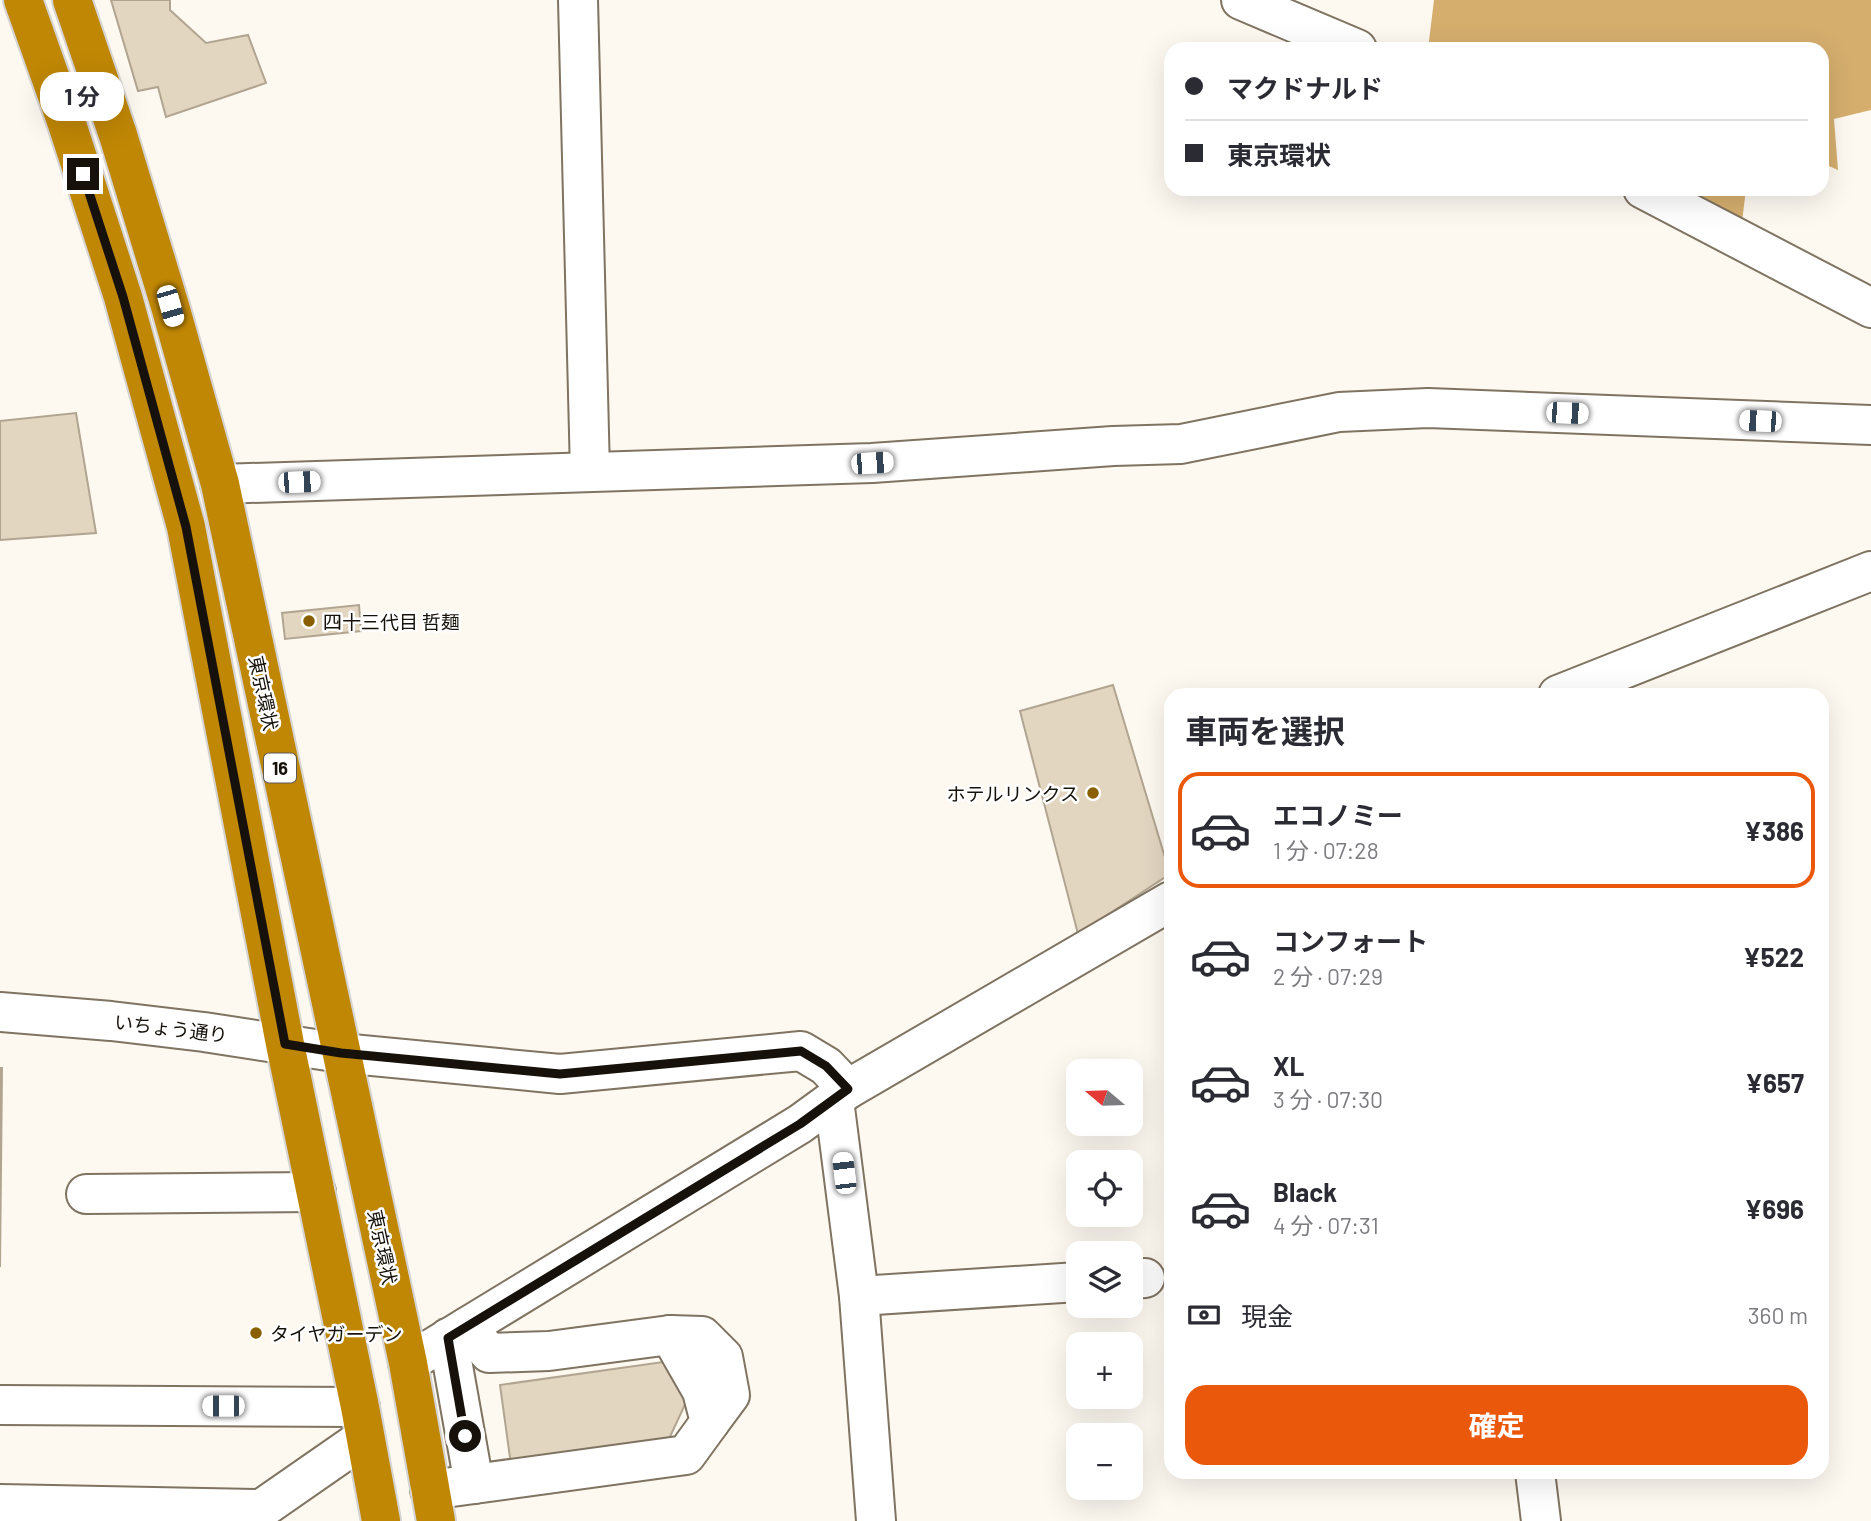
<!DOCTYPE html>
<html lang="ja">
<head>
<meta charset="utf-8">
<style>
	body { margin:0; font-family:Barlow,"Noto Sans JP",sans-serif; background:#f7f7f7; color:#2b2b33; height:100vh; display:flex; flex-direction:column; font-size:26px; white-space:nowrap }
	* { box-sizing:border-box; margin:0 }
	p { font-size:23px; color:#7c7c81 }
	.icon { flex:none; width:38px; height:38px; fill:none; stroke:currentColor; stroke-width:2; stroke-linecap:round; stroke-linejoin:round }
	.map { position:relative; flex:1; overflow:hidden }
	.side { position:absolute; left:1164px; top:688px; width:665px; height:791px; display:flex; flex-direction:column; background:#fff; border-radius:21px; box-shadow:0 7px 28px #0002 }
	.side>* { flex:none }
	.top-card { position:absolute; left:1164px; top:42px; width:665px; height:154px; border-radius:21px; box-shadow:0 7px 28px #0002; display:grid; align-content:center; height:154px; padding:0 21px; background:#fff }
	.needle { width:46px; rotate:289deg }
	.controls { position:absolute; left:1066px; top:1059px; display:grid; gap:14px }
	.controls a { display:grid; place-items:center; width:77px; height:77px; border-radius:14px; background:#fff; box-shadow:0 7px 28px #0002; font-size:35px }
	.end { position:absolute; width:32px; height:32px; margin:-16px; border:9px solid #16110a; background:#fff; box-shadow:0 0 0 4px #fff }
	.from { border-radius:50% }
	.bubble { position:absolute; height:49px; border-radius:21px; background:#fff; box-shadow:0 7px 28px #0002; font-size:23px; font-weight:700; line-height:49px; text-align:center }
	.car { position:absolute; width:21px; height:42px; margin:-21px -10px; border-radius:9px; box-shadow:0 0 5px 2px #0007; background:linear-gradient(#fff 24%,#345 0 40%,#fff 0 76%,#345 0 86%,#fff 0) }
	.top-card b { display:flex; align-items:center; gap:24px; height:66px; font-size:26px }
	.top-card b+b { border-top:2px solid #e1e1e2 }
	.top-card i { width:18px; height:18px; background:#2b2b33 }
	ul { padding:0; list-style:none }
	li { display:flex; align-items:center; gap:21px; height:116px; margin:0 14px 10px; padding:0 7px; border:4px solid transparent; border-radius:21px }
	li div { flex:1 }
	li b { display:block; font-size:26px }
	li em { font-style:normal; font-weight:700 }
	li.on { border-color:#ea580c }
	li>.icon { width:63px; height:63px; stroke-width:1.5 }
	h2 { padding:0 21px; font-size:32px; line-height:84px }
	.pay { display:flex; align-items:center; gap:18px; height:77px; padding:0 21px; font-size:26px }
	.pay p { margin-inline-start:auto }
	.primary-button { display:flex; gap:14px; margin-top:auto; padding:14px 21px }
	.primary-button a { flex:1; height:80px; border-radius:21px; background:#ea580c; color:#fff; font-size:28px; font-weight:700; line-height:80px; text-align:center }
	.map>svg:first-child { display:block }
</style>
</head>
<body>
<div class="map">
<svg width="1871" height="1521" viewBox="0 0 1871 1521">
	<rect width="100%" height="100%" fill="#fdf8f0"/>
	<!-- forest -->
	<g fill="#d5ae6e">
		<path d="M1434,0h437v110l-37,9 4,51 -16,-7v-114h-394z"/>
		<path d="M1680,189h66l-4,33z"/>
	</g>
	<!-- building -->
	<g fill="#e3d6c1" stroke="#b1a591" stroke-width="2">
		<path d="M111,0h59v10l36,33 42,-8 18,48 -100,34 -8,-30 -20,4z"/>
		<path d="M76,413l20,120 -96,7v-119z"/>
		<path d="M359,605l2,26 -76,8 -3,-26z"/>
		<path d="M1113,685l57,189 -92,60 -58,-223z"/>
		<path d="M0,1068h2l-2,199z"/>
		<path d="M663,1362l26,34 -21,45 -157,24 -11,-80z"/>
	</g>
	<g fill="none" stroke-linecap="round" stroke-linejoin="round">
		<defs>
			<g id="minor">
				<path d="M578,0l12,472"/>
				<path d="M1241,0l116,49"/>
				<path d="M1643,189l228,119"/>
				<path d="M220,484l652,-21 241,-17 68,-2 158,-32 89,-4 443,17"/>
				<path d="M1558,695l313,-124"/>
				<path d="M0,1012l111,9 93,11 137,21 219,21 241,-23 25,15 22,23"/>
				<path d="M834,1100l25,196 17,225"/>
				<path d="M86,1194l230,-2"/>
				<path d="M1130,1279l15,-1"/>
				<path d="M859,1296l219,-14"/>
				<path d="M670,1335l32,1 21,21 7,38 -20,27"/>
				<path d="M448,1338l26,146"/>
				<path d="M408,1363l392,-239 48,-35 323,-188"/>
				<path d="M0,1405l360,2"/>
				<path d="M1535,1472l6,49"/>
				<path d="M430,1490l256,-35 24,-33 -8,-31 -32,-56 -121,16 -60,2 -22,-26"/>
				<path d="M0,1504l259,5"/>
				<path d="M244,1521l121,-84"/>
			</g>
			<g id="highway">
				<path d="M23,0l44,124 56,173 63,230 99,517 75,363 21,114"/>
				<path d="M72,0l46,135 52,171 50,178 188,879 28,158"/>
			</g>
		</defs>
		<!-- minor casing -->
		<use href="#minor" stroke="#7f7361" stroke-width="42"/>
		<!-- highway casing -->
		<use href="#highway" stroke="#d5d4d3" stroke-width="42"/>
		<!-- minor -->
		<use href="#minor" stroke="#fff" stroke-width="38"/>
		<!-- highway -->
		<use href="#highway" stroke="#c08705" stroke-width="38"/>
	</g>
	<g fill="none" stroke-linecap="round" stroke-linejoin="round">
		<!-- route -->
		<path stroke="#16110a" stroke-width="9" d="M83,174l40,123 63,230 99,517 56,9 219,21 241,-23 25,15 22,23 -48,35 -352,214 17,98"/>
	</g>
	<!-- markers -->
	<g fill="#895f00" stroke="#fff" stroke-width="2.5">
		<circle cx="309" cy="621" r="7"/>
		<circle cx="1093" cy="793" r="7"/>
		<circle cx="256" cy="1333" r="7"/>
	</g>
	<g text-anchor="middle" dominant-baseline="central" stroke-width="5" stroke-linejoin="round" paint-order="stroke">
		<!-- shield labels -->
		<rect fill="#fff" stroke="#5c5854" stroke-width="2" x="264" y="753.5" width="32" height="29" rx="5"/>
		<g font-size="18" font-weight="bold" fill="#16110a">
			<text x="280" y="768">16</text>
		</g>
		<!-- poi labels -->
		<g font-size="19" fill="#16110a" stroke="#fff" text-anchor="start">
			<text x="323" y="621">四十三代目 哲麺</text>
			<text x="1079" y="793" text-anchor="end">ホテルリンクス</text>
			<text x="270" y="1333">タイヤガーデン</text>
		</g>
		<!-- street labels -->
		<g font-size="19" fill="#16110a" stroke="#fff">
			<text transform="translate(264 693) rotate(78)">東京環状</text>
			<text transform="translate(171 1028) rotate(7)">いちょう通り</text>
			<text transform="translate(383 1247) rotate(78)">東京環状</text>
		</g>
	</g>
</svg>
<div class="controls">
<a><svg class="needle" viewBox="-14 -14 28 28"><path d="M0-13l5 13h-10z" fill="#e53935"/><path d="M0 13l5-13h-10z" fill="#7c7c81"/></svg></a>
<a><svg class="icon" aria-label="locate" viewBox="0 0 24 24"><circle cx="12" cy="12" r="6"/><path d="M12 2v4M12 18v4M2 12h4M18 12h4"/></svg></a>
<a><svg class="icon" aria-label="layers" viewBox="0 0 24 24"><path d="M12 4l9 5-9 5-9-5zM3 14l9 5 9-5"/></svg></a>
<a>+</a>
<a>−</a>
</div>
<i class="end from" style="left:465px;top:1436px"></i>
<i class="end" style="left:83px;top:174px"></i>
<div class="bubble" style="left:40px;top:72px;width:84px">1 分</div>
<i class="car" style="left:170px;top:306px;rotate:164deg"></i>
<i class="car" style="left:1567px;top:413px;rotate:92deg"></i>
<i class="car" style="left:1760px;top:421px;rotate:272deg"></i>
<i class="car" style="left:872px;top:463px;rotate:86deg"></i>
<i class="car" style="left:299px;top:482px;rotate:88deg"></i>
<i class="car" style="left:844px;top:1173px;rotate:353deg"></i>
<i class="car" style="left:223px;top:1406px;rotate:270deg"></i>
<div class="top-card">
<b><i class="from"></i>マクドナルド</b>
<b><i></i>東京環状</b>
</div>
<section class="side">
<h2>車両を選択</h2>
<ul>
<li class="on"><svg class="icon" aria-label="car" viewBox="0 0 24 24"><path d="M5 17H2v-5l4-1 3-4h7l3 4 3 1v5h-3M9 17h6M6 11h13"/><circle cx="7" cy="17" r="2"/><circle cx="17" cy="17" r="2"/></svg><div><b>エコノミー</b><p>1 分 · 07:28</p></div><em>¥386</em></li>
<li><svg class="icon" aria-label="car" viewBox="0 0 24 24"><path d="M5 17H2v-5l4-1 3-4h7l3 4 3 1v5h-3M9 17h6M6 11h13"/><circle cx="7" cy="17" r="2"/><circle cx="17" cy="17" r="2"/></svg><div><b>コンフォート</b><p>2 分 · 07:29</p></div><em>¥522</em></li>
<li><svg class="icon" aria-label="car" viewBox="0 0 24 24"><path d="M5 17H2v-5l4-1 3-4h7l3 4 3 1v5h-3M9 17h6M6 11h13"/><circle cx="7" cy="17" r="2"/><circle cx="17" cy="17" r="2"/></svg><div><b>XL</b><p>3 分 · 07:30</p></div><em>¥657</em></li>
<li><svg class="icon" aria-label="car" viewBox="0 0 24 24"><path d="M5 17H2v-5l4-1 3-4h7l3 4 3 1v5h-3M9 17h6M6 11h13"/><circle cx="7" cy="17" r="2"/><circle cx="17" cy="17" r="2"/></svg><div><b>Black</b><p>4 分 · 07:31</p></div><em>¥696</em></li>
</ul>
<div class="pay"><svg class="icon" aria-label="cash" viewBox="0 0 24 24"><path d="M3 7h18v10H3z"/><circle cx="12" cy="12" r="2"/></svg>現金<p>360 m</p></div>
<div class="primary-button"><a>確定</a></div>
</section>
</div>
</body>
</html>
